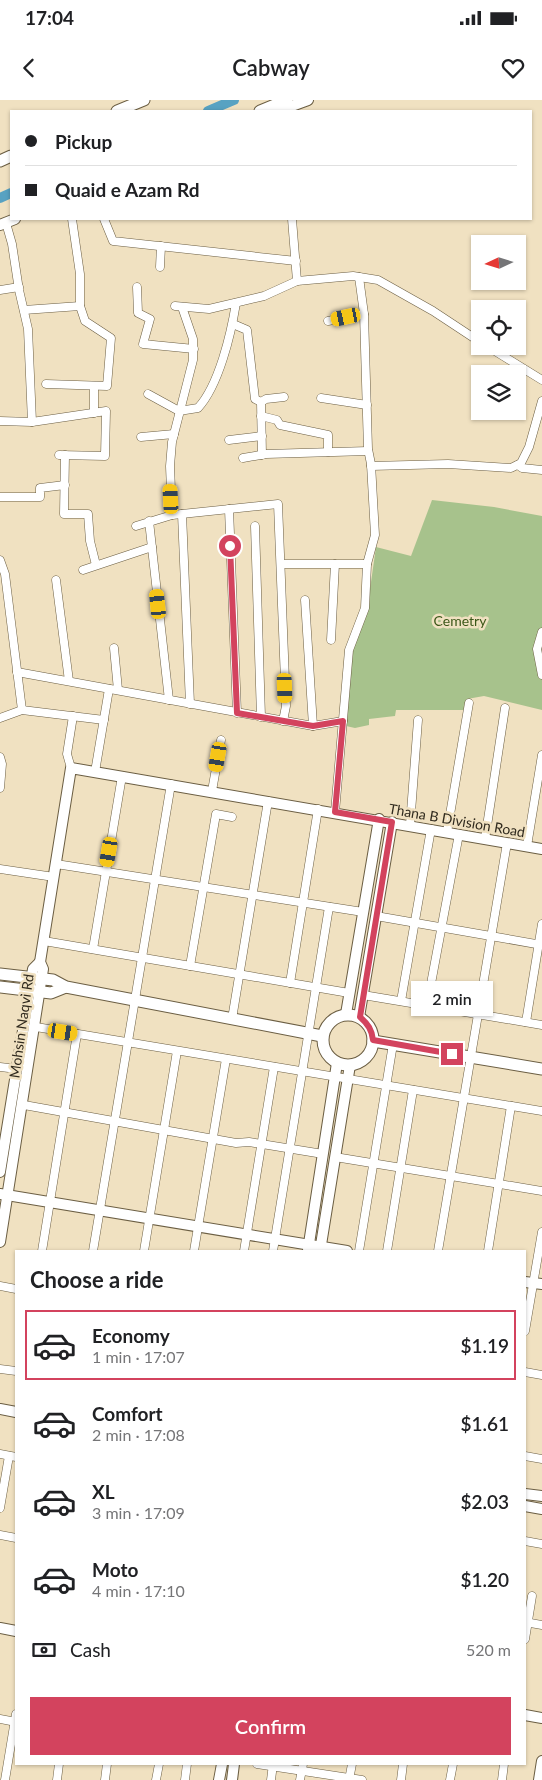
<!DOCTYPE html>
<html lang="en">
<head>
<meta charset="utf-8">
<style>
	body { margin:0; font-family:Lato,sans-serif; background:#f6f6f6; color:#202124; height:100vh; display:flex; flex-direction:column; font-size:19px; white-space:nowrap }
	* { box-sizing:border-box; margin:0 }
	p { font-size:16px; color:#757577 }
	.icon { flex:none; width:28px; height:28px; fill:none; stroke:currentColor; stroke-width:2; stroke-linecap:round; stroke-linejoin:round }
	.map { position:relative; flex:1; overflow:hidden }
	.drawer { position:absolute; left:15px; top:1150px; width:511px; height:515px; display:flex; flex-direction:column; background:#fff; border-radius:0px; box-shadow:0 1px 4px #0004 }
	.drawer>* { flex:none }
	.banner { position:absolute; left:10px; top:10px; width:522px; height:110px; border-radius:0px; box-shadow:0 1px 4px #0004; display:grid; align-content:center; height:110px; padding:0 15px; background:#fff }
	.needle { width:32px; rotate:266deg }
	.buttons { position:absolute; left:471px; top:135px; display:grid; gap:10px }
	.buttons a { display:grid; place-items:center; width:55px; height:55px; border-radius:0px; background:#fff; box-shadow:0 1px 4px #0004; font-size:25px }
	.end { position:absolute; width:22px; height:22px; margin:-11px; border:6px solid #d3435e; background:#fff; box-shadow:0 0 0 2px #fff }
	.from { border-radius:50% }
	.bubble { position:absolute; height:35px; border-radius:0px; background:#fff; box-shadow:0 1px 4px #0004; font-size:16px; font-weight:600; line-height:35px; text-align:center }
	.car { position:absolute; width:15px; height:30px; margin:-15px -8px; border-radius:6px; box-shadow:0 0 4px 1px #0007; background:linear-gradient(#f5c518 24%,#345 0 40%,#f5c518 0 76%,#345 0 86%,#f5c518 0) }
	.banner b { display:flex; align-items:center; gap:18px; height:48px; font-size:19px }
	.banner b+b { border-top:1px solid #e0e0e0 }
	.banner i { width:12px; height:12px; background:#202124 }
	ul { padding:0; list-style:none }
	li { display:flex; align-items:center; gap:15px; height:70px; margin:0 10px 8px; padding:0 5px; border:2px solid transparent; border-radius:0px }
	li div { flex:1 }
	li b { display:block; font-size:19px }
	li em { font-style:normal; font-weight:600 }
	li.current { border-color:#d3435e }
	li>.icon { width:45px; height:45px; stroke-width:1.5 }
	h2 { padding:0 15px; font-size:22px; line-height:60px }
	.pay { display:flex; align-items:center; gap:12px; height:55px; padding:0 15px; font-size:19px }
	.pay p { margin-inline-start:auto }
	.cta { display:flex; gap:10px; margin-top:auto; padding:10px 15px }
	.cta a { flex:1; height:58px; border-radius:0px; background:#d3435e; color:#fff; font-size:20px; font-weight:600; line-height:58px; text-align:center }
	.status { display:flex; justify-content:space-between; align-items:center; height:35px; padding:0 25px; background:#fff; direction:ltr }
	.status svg { height:14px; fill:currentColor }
	header { display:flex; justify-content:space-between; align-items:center; height:65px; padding:0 15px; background:#fff; font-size:22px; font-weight:600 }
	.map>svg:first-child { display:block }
</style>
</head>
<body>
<div class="status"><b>17:04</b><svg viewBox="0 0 49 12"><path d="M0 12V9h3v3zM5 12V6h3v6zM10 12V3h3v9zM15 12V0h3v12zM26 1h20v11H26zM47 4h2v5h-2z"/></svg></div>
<header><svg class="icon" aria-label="back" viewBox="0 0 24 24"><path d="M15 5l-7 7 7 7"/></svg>Cabway<svg class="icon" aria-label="heart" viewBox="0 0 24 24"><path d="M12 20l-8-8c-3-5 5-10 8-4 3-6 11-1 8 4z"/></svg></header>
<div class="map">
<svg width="542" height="1680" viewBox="0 0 542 1680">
	<rect width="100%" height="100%" fill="#f0e1c1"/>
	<!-- green -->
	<path fill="#a7c28c" d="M432,400l62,7 48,9v194l-58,-14 -17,3 -3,11h-68l-1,6 -26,3v6l-14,3 -9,-2 6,-75 15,-41 9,-63 35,9z"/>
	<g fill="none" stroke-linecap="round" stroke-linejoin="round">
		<!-- canal -->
		<g stroke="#58a2c2" stroke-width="10">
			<path d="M208,11l26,-11"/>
			<path d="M0,98l11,-5"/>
		</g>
		<defs>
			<g id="minor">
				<path d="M104,119l9,22 183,20"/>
				<path d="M292,119l5,62"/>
				<path d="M6,123l6,21 7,46 9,39 4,93"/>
				<path d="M160,167l1,-21"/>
				<path d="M137,187l1,26 12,6 -7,25 51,5"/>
				<path d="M0,190l19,-3"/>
				<path d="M175,206l34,3 55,-13 33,-15 56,-5 25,4 55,31 47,31"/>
				<path d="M24,210l56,-4"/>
				<path d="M328,221l36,-7"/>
				<path d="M233,224l14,6 8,69 6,3 1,53"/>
				<path d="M487,246l55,34"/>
				<path d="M46,284l61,2 4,-48 -26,-17 -5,-15v-32l-8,-55"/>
				<path d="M148,294l31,17 19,-3c21,-23 33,-74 38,-105"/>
				<path d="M321,298l46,7"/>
				<path d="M261,302l5,-3 18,-2"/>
				<path d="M94,313v-27"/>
				<path d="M261,316l16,4 3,5 48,10v17"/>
				<path d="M0,321l32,1 74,-11 -1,45 -46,-1"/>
				<path d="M141,337l33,-3"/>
				<path d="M229,340l33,-4"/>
				<path d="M65,355l-1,59h24l2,27 6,24"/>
				<path d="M243,358l23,-4 102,-3"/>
				<path d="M518,365l4,3 20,2"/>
				<path d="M371,366l77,-2 63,4 10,-5 8,-16 13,-46"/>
				<path d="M0,397h40v-9l25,-3"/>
				<path d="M229,409l8,204"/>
				<path d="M182,414l8,190"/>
				<path d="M172,415l-2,-49 2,-24 21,-82v-21l-11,-32"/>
				<path d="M149,421l20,179"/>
				<path d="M136,426l36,-11 106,-11 8,202 -3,15"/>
				<path d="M255,426l6,191"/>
				<path d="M0,460l5,14 17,136"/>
				<path d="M281,464h86"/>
				<path d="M83,470l69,-23"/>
				<path d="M56,480l13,101"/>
				<path d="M305,500l8,126"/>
				<path d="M542,532l-5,17 5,26"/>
				<path d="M331,540l4,-76"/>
				<path d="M114,548l4,42"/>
				<path d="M17,572l296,54 30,-5"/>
				<path d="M0,618l22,-8 82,10"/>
				<path d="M0,657l2,7 -2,24"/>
				<path d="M71,668l-4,-14 6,-38"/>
				<path d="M95,672l14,-83"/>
				<path d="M212,691l9,-51"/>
				<path d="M335,712l14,-162 16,-42 2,-44 8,-29 -4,-71 -3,-15 -4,-135 -5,-37"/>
				<path d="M410,725l8,-105"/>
				<path d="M447,732l22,-129"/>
				<path d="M485,739l20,-131"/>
				<path d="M527,746l15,-91"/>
				<path d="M56,764l307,48"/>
				<path d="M0,769l54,8"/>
				<path d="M376,816l166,29"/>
				<path d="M44,841l305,52"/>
				<path d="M93,849l29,-173"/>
				<path d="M190,866l26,-152 16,3"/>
				<path d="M290,883l28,-174"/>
				<path d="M363,895l179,30"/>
				<path d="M401,901l30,-172"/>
				<path d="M427,905l32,-171"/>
				<path d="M232,919l36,-218"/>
				<path d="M526,922l16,-98"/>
				<path d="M36,927l506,84"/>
				<path d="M0,967l17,2"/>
				<path d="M24,1005l212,38 13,-1 74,12"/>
				<path d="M335,1057l207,34"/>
				<path d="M42,1151l35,-217"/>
				<path d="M93,1151l78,-467"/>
				<path d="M144,1151l33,-200"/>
				<path d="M194,1151l32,-192"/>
				<path d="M244,1151l30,-184"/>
				<path d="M273,1151l56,-344"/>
				<path d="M359,1151l34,-207"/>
				<path d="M387,1151l26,-161"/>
				<path d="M438,1151l69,-408"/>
				<path d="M488,1151l23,-145"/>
				<path d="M0,1186l16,3"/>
				<path d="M525,1231l17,-99"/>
				<path d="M0,1269l16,2"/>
				<path d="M525,1272l17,3"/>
				<path d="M0,1354l16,3"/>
				<path d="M525,1356l17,3"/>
				<path d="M0,1408l9,-52"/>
				<path d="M0,1435l16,3"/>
				<path d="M525,1441l17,3"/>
				<path d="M525,1522l17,3"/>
				<path d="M525,1539l7,-43"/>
				<path d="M0,1619l16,3"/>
				<path d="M257,1664l105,16"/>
				<path d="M5,1680l11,-66"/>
				<path d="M57,1680l2,-16"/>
				<path d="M105,1680l2,-16"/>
				<path d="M156,1680l3,-16"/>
				<path d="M185,1680l2,-16"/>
				<path d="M271,1680l2,-16"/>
				<path d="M300,1680l3,-16"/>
				<path d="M349,1680l3,-16"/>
				<path d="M401,1680l2,-16"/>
				<path d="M450,1680l3,-16"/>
				<path d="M502,1680l2,-16"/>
			</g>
			<g id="tertiary">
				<path d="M278,11l30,-11"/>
				<path d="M0,125l15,-6"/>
				<path d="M346,914l33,-195"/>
				<path d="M359,917l33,-195"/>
				<path d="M0,1072l33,-203 7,-7"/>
				<path d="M0,1094l347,57"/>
				<path d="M0,1142l43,-273 -3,-7 31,-194 471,81"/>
				<path d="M308,1150l29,-187"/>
				<path d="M320,1151l30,-186"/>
				<path d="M525,1182l17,2"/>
				<path d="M0,1309l16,3"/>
				<path d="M525,1394l17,2"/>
				<path d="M525,1406l17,3"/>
				<path d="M0,1528l16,3"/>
				<path d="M525,1615l17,3"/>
				<path d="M219,1680l3,-16"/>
				<path d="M232,1680l2,-16"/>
				<path d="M539,1680l3,-19"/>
			</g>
			<g id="secondary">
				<path d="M117,11l27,-11"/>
				<path d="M260,11l27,-11"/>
				<path d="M0,61l11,-5"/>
				<path d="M0,874l53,6 13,7 256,49"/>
				<path d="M0,887l51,6 15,-6"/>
				<circle cx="348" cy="940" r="25"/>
				<path d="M373,941l169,28"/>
			</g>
		</defs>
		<!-- minor casing -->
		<use href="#minor" stroke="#6b5e43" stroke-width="9"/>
		<!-- tertiary casing -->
		<use href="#tertiary" stroke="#6b5e43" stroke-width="12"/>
		<!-- secondary casing -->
		<use href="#secondary" stroke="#6b5e43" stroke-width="13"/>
		<!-- minor -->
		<use href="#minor" stroke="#fff" stroke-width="8"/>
		<!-- tertiary -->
		<use href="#tertiary" stroke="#fff" stroke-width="10"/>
		<!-- secondary -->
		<use href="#secondary" stroke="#fff" stroke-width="11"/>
	</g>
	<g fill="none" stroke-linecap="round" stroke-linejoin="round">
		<!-- route -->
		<path stroke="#d3435e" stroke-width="6" d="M230,446l7,167 76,13 30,-5 -8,91 57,10 -32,195c8,7 12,13 13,23l79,14"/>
	</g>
	<g text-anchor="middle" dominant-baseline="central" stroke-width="5" stroke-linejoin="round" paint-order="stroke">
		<!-- park labels -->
		<g font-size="14" fill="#3b5718" stroke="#f0e1c1">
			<text x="460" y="520">Cemetry</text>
		</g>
		<!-- street labels -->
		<g font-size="14" fill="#302a1e" stroke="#f0e1c1">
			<text transform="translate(457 720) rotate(10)">Thana B Division Road</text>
			<text transform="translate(21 926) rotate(-82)">Mohsin Naqvi Rd</text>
		</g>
	</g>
</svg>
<div class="buttons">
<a><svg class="needle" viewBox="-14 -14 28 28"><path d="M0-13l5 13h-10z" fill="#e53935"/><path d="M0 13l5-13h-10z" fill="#757577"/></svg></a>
<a><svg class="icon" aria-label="locate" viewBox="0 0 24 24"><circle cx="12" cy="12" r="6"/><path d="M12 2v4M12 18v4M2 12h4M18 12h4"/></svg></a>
<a><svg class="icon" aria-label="layers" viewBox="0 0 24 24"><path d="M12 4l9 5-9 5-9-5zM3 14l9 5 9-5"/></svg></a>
</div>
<i class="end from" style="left:230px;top:446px"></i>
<i class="end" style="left:452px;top:954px"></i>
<div class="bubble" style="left:411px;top:881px;width:82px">2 min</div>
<i class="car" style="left:346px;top:217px;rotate:258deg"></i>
<i class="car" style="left:171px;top:399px;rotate:357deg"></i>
<i class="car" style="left:158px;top:504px;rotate:354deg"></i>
<i class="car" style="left:285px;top:588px;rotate:178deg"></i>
<i class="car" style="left:218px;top:657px;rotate:190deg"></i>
<i class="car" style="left:109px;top:752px;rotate:190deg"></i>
<i class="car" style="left:63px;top:932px;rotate:99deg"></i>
<div class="banner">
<b><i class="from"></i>Pickup</b>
<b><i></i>Quaid e Azam Rd</b>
</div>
<section class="drawer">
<h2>Choose a ride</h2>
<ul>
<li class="current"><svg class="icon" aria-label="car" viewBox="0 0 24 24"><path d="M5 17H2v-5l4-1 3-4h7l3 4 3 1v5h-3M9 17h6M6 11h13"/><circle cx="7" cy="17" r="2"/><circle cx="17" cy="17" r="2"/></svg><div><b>Economy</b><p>1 min · 17:07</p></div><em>$1.19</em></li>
<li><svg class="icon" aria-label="car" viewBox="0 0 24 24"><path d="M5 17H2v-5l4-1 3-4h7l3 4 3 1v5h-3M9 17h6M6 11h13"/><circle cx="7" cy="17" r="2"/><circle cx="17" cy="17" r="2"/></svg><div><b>Comfort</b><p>2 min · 17:08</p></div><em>$1.61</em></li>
<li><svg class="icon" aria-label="car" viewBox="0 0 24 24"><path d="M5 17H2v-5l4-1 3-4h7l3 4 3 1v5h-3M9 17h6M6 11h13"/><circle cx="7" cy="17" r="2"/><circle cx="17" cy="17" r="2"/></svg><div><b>XL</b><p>3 min · 17:09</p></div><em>$2.03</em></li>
<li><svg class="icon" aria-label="car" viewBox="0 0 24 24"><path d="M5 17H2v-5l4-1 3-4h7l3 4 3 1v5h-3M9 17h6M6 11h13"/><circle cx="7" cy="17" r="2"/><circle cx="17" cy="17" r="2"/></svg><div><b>Moto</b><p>4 min · 17:10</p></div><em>$1.20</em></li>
</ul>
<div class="pay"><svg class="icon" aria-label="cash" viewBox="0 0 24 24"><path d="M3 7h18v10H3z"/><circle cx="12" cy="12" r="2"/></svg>Cash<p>520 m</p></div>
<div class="cta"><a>Confirm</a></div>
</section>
</div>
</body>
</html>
